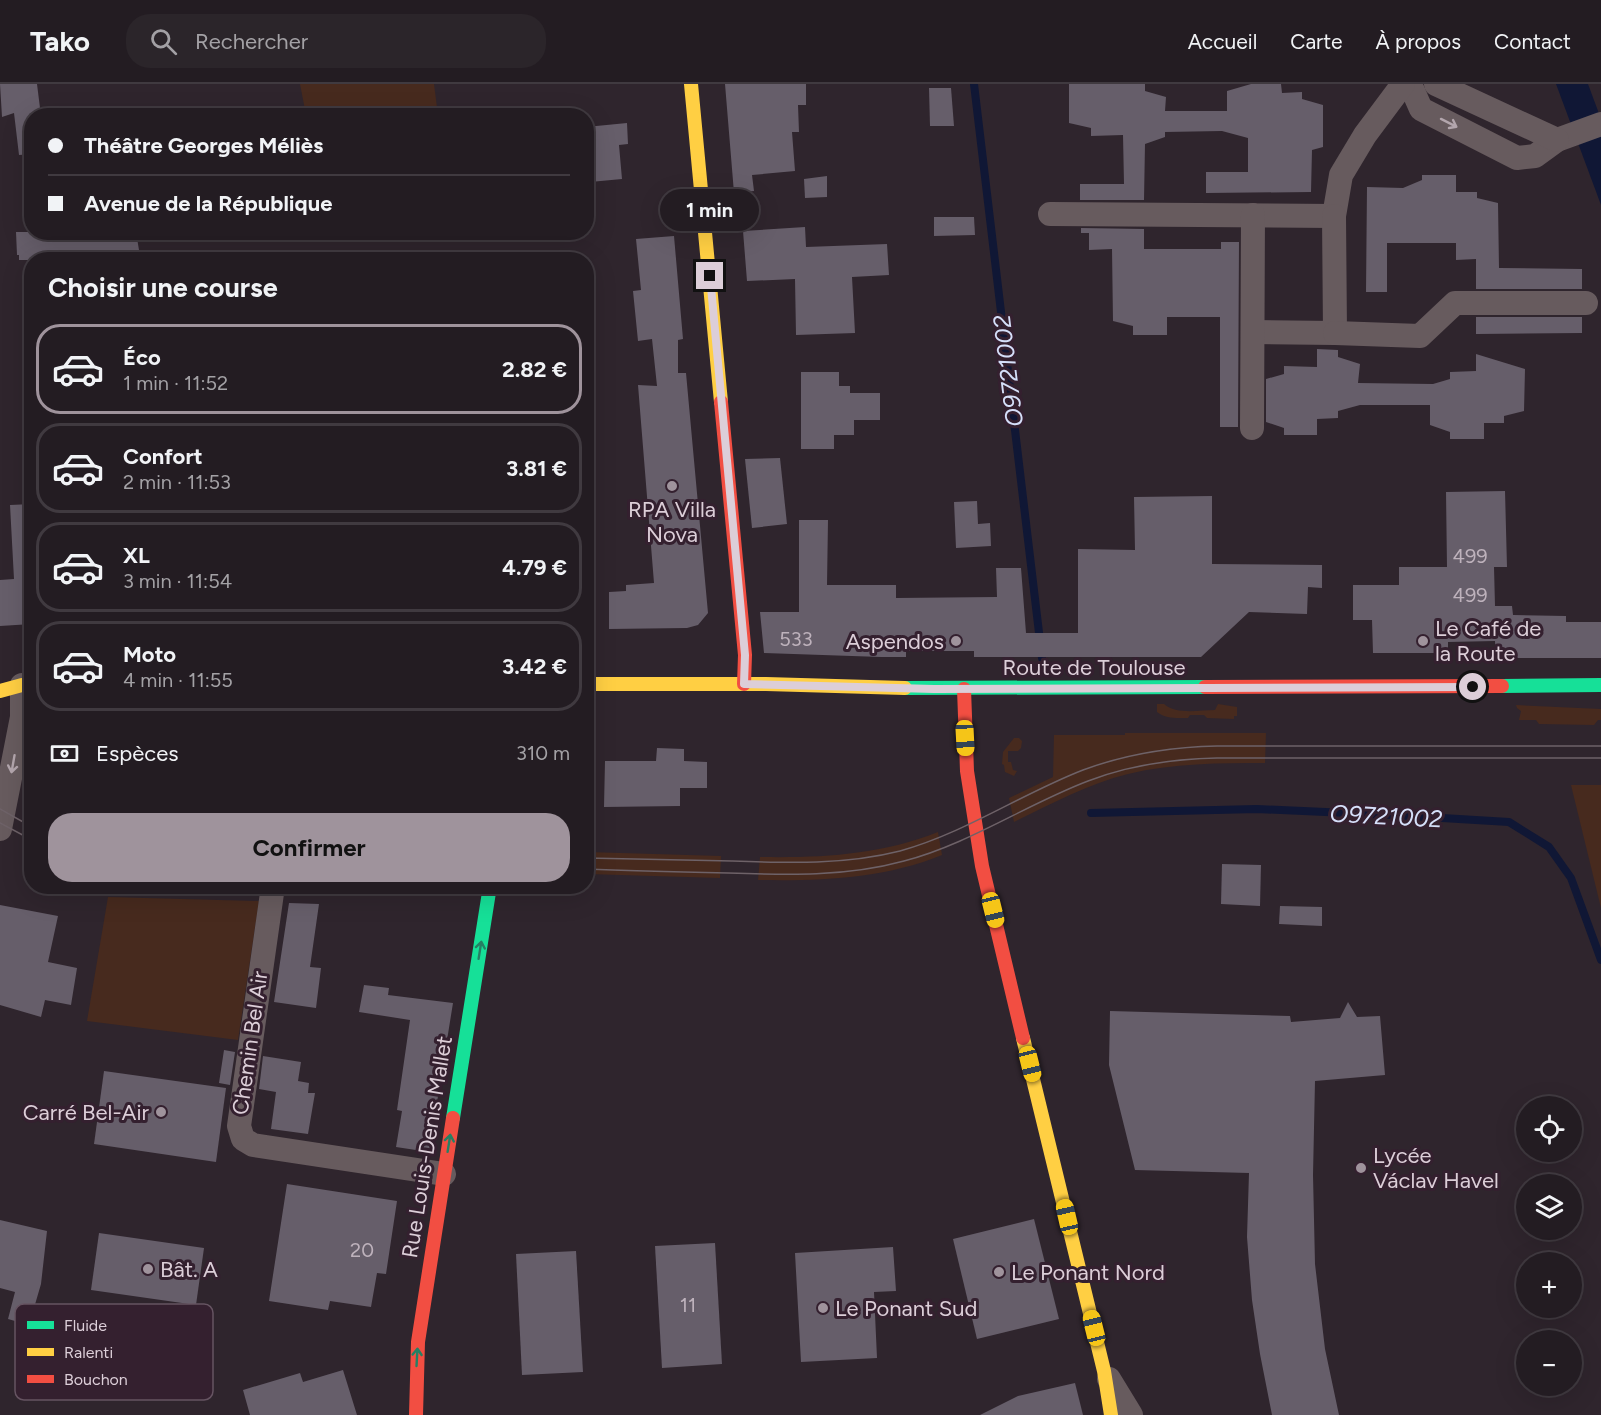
<!DOCTYPE html>
<html lang="fr">
<head>
<meta charset="utf-8">
<style>
	body { margin:0; font-family:Figtree,sans-serif; background:#2b252a; color:#f1f3f6; height:100vh; display:flex; flex-direction:column; font-size:22px; white-space:nowrap }
	* { box-sizing:border-box; margin:0 }
	p { font-size:20px; color:#a3a1a5 }
	.icon { flex:none; width:33px; height:33px; fill:none; stroke:currentColor; stroke-width:2; stroke-linecap:round; stroke-linejoin:round }
	.map { position:relative; flex:1; overflow:hidden }
	.side { position:absolute; left:24px; top:168px; width:570px; height:642px; display:flex; flex-direction:column; background:#231c22; border-radius:24px; box-shadow:0 6px 24px #0002,0 0 0 2px #403a40 }
	.side>* { flex:none }
	.top-card { position:absolute; left:24px; top:24px; width:570px; height:132px; border-radius:24px; box-shadow:0 6px 24px #0002,0 0 0 2px #403a40; display:grid; align-content:center; height:132px; padding:0 24px; background:#231c22 }
	.fabs { position:absolute; left:1516px; top:1012px; display:grid; gap:12px }
	.fabs a { display:grid; place-items:center; width:66px; height:66px; border-radius:50%; background:#231c22; box-shadow:0 6px 24px #0002,0 0 0 2px #403a40; font-size:30px }
	.end { position:absolute; width:27px; height:27px; margin:-14px; border:8px solid #dcced8; background:#111; box-shadow:0 0 0 3px #111 }
	.from { border-radius:50% }
	.bubble { position:absolute; height:42px; border-radius:21px; background:#231c22; box-shadow:0 6px 24px #0002,0 0 0 2px #403a40; font-size:20px; font-weight:700; line-height:42px; text-align:center }
	.car { position:absolute; width:18px; height:36px; margin:-18px -9px; border-radius:8px; box-shadow:0 0 4px 2px #0007; background:linear-gradient(#f5c518 24%,#345 0 40%,#f5c518 0 76%,#345 0 86%,#f5c518 0) }
	.top-card b { display:flex; align-items:center; gap:21px; height:57px; font-size:22px }
	.top-card b+b { border-top:2px solid #403a40 }
	.top-card i { width:15px; height:15px; background:#f1f3f6 }
	ul { padding:0; list-style:none }
	li { display:flex; align-items:center; gap:18px; height:90px; margin:0 12px 9px; padding:0 12px; border:3px solid #403a40; border-radius:24px }
	li div { flex:1 }
	li b { display:block; font-size:22px }
	li em { font-style:normal; font-weight:700 }
	li.on { border-color:#9f939c }
	li>.icon { width:54px; height:54px; stroke-width:1.5 }
	h2 { padding:0 24px; font-size:27px; line-height:72px }
	.pay { display:flex; align-items:center; gap:15px; height:66px; padding:0 24px; font-size:22px }
	.pay p { margin-inline-start:auto }
	.primary-button { display:flex; gap:12px; margin-top:auto; padding:12px 24px }
	.primary-button a { flex:1; height:69px; border-radius:24px; background:#9f939c; color:#111; font-size:24px; font-weight:700; line-height:69px; text-align:center }
	header { display:flex; align-items:center; gap:36px; box-sizing:border-box; height:84px; padding:0 30px; background:#231c22; border-bottom:2px solid #403a40 }
	header strong { font-size:28px }
	nav { display:flex; gap:33px; margin-inline-start:auto; font-size:21px }
	.search { width:420px; height:54px; background:#2b252a; display:flex; align-items:center; gap:15px; box-sizing:border-box; padding:0 21px; border-radius:24px; color:#a3a1a5; font-size:22px }
	.map>svg:first-child { display:block }
</style>
</head>
<body>
<header>
<strong>Tako</strong>
<div class="search"><svg class="icon" aria-label="search" viewBox="0 0 24 24"><circle cx="10" cy="10" r="6"/><path d="M15 15l6 6"/></svg>Rechercher</div>
<nav><a>Accueil</a><a>Carte</a><a>À propos</a><a>Contact</a></nav>
</header>
<div class="map">
<svg width="1601" height="1331" viewBox="0 0 1601 1331">
	<rect width="100%" height="100%" fill="#2f252d"/>
	<!-- green -->
	<g fill="#472a1e">
		<path d="M300,0h134l4,31h-132z"/>
		<path d="M1157,620h7c12,11 36,6 51,6l3,-6 19,3v9h-3v3l-27,-1 -3,-3h-14l-2,3c-13,0 -22,1 -31,-6z"/>
		<path d="M1516,621l85,4v11h-3l-4,5 -55,-1 -3,-4h-17l2,-9 -4,-3z"/>
		<path d="M1125,649h141l-1,30c-45,0 -92,0 -137,11 -40,10 -77,30 -114,48l-5,-24 44,-21 1,-42h71z"/>
		<path d="M1014,654h5l3,3 -1,7 -3,3h-10v11h3l2,8 4,1 -3,5 -9,-4 -1,-7 -2,-1 1,-12z"/>
		<path d="M1571,701h30v123z"/>
		<path d="M938,748l4,23c-59,24 -121,26 -184,25l2,-23c61,1 120,-2 178,-25z"/>
		<path d="M587,768l134,4 -1,22 -133,-4z"/>
		<path d="M108,813l151,4 -21,139 -151,-19z"/>
	</g>
	<!-- water -->
	<path fill="#101735" d="M1556,0h32l13,35v86z"/>
	<g fill="none" stroke-linecap="round" stroke-linejoin="round">
		<!-- stream -->
		<g stroke="#101735" stroke-width="8">
			<path d="M974,0l68,574"/>
			<path d="M1091,729l166,-4 135,6 117,7 40,25 22,31 30,82"/>
		</g>
	</g>
	<!-- building -->
	<g fill="#665e6a">
		<path d="M0,0h37l4,32h-9v38l-13,1 -5,-42 -12,4z"/>
		<path d="M725,0h81v21h-8l1,27h-7l3,39 -43,4 2,16 -20,2z"/>
		<path d="M1069,0h76v7l21,6 -1,14h62v-20l24,-7h30l1,9 20,-1v7l21,6v42l-11,3 -1,42 -105,1v-21h42v-34l-26,-7 -57,1v5l-20,7 -1,56h-64v-16h44l-1,-49 -32,1v-8l-22,-5z"/>
		<path d="M929,4h22l3,38h-24z"/>
		<path d="M627,39l1,21 -9,1 3,34 -32,3 -4,-55z"/>
		<path d="M1422,91h34v17h21v6l21,5 1,65 83,1v20h-106v-30l-20,1v-17h-69v49h-21l1,-105 36,1 19,-8z"/>
		<path d="M827,92v21l-22,1 -1,-19z"/>
		<path d="M934,133h40l1,18 -41,1z"/>
		<path d="M805,143l1,20 81,-3 2,31 -37,2 3,56 -59,2 -1,-56 -48,2 -4,-50z"/>
		<path d="M1081,144l63,1v20h77v-7h18l-1,185h-18v-110h-53v18h-34v-9l-20,-5 -1,-72 -23,1v-17h-8z"/>
		<path d="M16,148h120l3,18 -10,2 1,4 -17,4h-94v-5h-2z"/>
		<path d="M674,152l9,103 -5,1v33h8l22,240 -10,12 -11,3 -78,1v-37l17,-1v-6l28,-2 -16,-198 19,1 -5,-47 -14,2 -5,-50 8,-1 -5,-51z"/>
		<path d="M1476,233h106v16l-106,1z"/>
		<path d="M1317,265l21,1v7l22,7 -2,19 75,1 17,-5v-7l26,-1v-17l49,15 -1,42 -20,5v7h-20v16h-34v-7l-20,-7v-20h-70l-22,6v7l-21,1v16h-33v-7l-18,-6v-43l18,-5v-8l33,1z"/>
		<path d="M801,288h38v14h11v7h30v27h-26v15h-20v14h-33z"/>
		<path d="M780,374l7,66 -35,4 -7,-69z"/>
		<path d="M1505,407l2,76h-13l1,39h17l1,9 53,1v6h35v36h-105l-1,-17 -47,1v11h-75l-1,-33h-19v-35h46v-18h48l-1,-75z"/>
		<path d="M1212,412v68l110,1v23l-14,-1 -1,27 -58,-2 -48,45h-227v-6h-68v6h-25l-117,-4 -4,-41h39v-92h29l-1,65h69v13l101,-1 -1,-29h25l5,65h52v-84l57,1 -1,-53z"/>
		<path d="M977,417l1,23 12,-1 1,23 -35,2 -2,-46z"/>
		<path d="M32,420v120l-32,2v-46l14,-1 -4,-74z"/>
		<path d="M657,664l27,1v12l23,1v26h-27v18l-76,1 1,-46h51z"/>
		<path d="M1222,780l39,1 -1,41 -39,-2z"/>
		<path d="M289,819l30,1 -9,63 11,1 -5,40 -42,-6z"/>
		<path d="M0,821l58,11 -10,46 29,6 -6,37 -26,-5 -4,17 -41,-12z"/>
		<path d="M1280,822l42,1v19l-43,-2z"/>
		<path d="M364,901l25,3 -1,7 65,8 -24,149 -33,-5 6,-36 -5,-1 13,-90 -51,-8z"/>
		<path d="M1348,918l9,15 23,-1 5,59 -70,6 -2,94 2,89 10,85 14,66h-67l-12,-61 -8,-54 -5,-63 2,-64 -114,-3 -26,-105 1,-54 180,5 1,6 49,-4z"/>
		<path d="M224,966l11,2 -5,33 -11,-2z"/>
		<path d="M263,972l38,6 -3,19 11,2 -1,10h7l-7,41 -37,-5 5,-37 -17,-3z"/>
		<path d="M104,987l122,17 -10,74 -122,-18z"/>
		<path d="M287,1100l110,17 -11,73 -9,-1 -6,34 -41,-6 -2,9 -59,-9z"/>
		<path d="M1034,1135l25,100 -82,20 -24,-100z"/>
		<path d="M0,1136l47,11 -6,53 -12,41 -21,-6 7,-27 -15,-4z"/>
		<path d="M99,1149l105,15 -8,57 -105,-15z"/>
		<path d="M715,1159l7,121 -60,4 -7,-122z"/>
		<path d="M893,1163l3,44 -22,1 3,66 -76,4 -6,-109z"/>
		<path d="M576,1167l7,121 -61,3 -6,-121z"/>
		<path d="M343,1286l14,45h-107l-7,-25 57,-17 3,9z"/>
		<path d="M1075,1299l8,32h-103l38,-19z"/>
	</g>
	<g fill="none" stroke-linecap="round" stroke-linejoin="round">
		<!-- street -->
		<g stroke="#675b5e" stroke-width="24">
			<path d="M1410,0l11,25 96,49 18,-2 22,-16 44,-16"/>
			<path d="M1436,0l121,56"/>
			<path d="M1050,130l284,2 7,-41 24,-40 38,-51"/>
			<path d="M1253,248l82,1 -1,-117"/>
			<path d="M1335,249l85,3 35,-33h131"/>
			<path d="M1252,344l1,-213"/>
			<path d="M0,745l22,-112v-32"/>
			<path d="M273,802l-34,240 4,13 10,6 191,29"/>
			<path d="M1109,1295l22,36"/>
		</g>
		<!-- fast -->
		<g stroke="#16e098" stroke-width="14">
			<path d="M1502,602l99,-1"/>
			<path d="M905,604l300,-1"/>
			<path d="M453,1034l37,-232"/>
		</g>
		<!-- slow -->
		<g stroke="#ffcf43" stroke-width="14">
			<path d="M691,0l30,318"/>
			<path d="M586,600h180l139,4"/>
			<path d="M0,607l22,-6h10"/>
			<path d="M1023,954l81,333 7,44"/>
		</g>
		<!-- jam -->
		<g stroke="#f24e42" stroke-width="14">
			<path d="M721,318l24,253 -1,29"/>
			<path d="M1205,603l297,-1"/>
			<path d="M964,605l3,82 15,95 41,172"/>
			<path d="M416,1331l2,-73 35,-224"/>
		</g>
		<!-- tram -->
		<g stroke="#6e6268" stroke-width="1.5">
			<path d="M0,725l32,18"/>
			<path d="M0,739l32,17"/>
			<path d="M586,774c49,1 98,2 146,3 57,2 113,4 168,-10 65,-18 121,-57 183,-81 43,-16 88,-23 134,-24h384"/>
			<path d="M586,785c48,2 95,3 142,4 59,2 118,4 176,-12 65,-17 121,-56 184,-80 41,-16 85,-22 129,-23h384"/>
		</g>
	</g>
	<!-- one-way arrows -->
	<defs><path id="oneway-shaft" d="M-6 0H5M1.5-3L5.5 0L1.5 3" fill="none" stroke-width="1.6" stroke-linecap="round" stroke-linejoin="round" transform="scale(1.5)"/></defs>
	<g stroke="#b3a6ad">
		<use href="#oneway-shaft" transform="translate(1449 39) rotate(27)"/>
		<use href="#oneway-shaft" transform="translate(13 680) rotate(100)"/>
	</g>
	<g stroke="#258064">
		<use href="#oneway-shaft" transform="translate(480 866) rotate(-81)"/>
		<use href="#oneway-shaft" transform="translate(449 1059) rotate(-81)"/>
		<use href="#oneway-shaft" transform="translate(417 1273) rotate(-87)"/>
	</g>
	<g fill="none" stroke-linecap="round" stroke-linejoin="round">
		<!-- route -->
		<path stroke="#dcced8" stroke-width="8" d="M710,192l35,379 -1,29 190,5 539,-2"/>
	</g>
	<!-- markers -->
	<g fill="#9f939c" stroke="#34202f" stroke-width="2">
		<circle cx="672" cy="402" r="6"/>
		<circle cx="956" cy="557" r="6"/>
		<circle cx="1423" cy="557" r="6"/>
		<circle cx="161" cy="1028" r="6"/>
		<circle cx="1361" cy="1084" r="6"/>
		<circle cx="148" cy="1185" r="6"/>
		<circle cx="999" cy="1188" r="6"/>
		<circle cx="823" cy="1224" r="6"/>
	</g>
	<g text-anchor="middle" dominant-baseline="central" stroke-width="6" stroke-linejoin="round" paint-order="stroke">
		<!-- number labels -->
		<g font-size="20" fill="#beb2bc">
			<text x="1470" y="472">499</text>
			<text x="1470" y="511">499</text>
			<text x="796" y="555">533</text>
			<text x="362" y="1166">20</text>
			<text x="688" y="1221">11</text>
		</g>
		<!-- poi labels -->
		<g font-size="22" fill="#dcced8" stroke="#34202f" text-anchor="start">
			<text x="672" y="425" text-anchor="middle">RPA Villa<tspan x="672" dy="25">Nova</tspan></text>
			<text x="1435" y="544">Le Café de<tspan x="1435" dy="25">la Route</tspan></text>
			<text x="944" y="557" text-anchor="end">Aspendos</text>
			<text x="149" y="1028" text-anchor="end">Carré Bel-Air</text>
			<text x="1373" y="1071">Lycée<tspan x="1373" dy="25">Václav Havel</tspan></text>
			<text x="160" y="1185">Bât. A</text>
			<text x="1011" y="1188">Le Ponant Nord</text>
			<text x="835" y="1224">Le Ponant Sud</text>
		</g>
		<!-- street labels -->
		<g font-size="22" fill="#dcced8" stroke="#34202f">
			<text x="1094" y="583">Route de Toulouse</text>
			<text transform="translate(250 959) rotate(-82)">Chemin Bel Air</text>
			<text transform="translate(427 1063) rotate(-81)">Rue Louis-Denis Mallet</text>
		</g>
		<!-- water labels -->
		<g font-size="24" font-style="italic" fill="#d5dff9" stroke="#34202f">
			<text transform="translate(1008 287) rotate(-97)">O9721002</text>
			<text transform="translate(1386 732) rotate(3)">O9721002</text>
		</g>
	</g>
	<!-- legend -->
	<rect x="15" y="1220" width="198" height="96" rx="9" fill="#34202f" stroke="#665462" stroke-width="1.5"/>
	<rect x="27" y="1237" width="27" height="8" fill="#16e098"/>
	<rect x="27" y="1264" width="27" height="8" fill="#ffcf43"/>
	<rect x="27" y="1291" width="27" height="8" fill="#f24e42"/>
	<g font-size="16" fill="#dcced8">
		<text x="64" y="1247">Fluide</text>
		<text x="64" y="1274">Ralenti</text>
		<text x="64" y="1301">Bouchon</text>
	</g>
</svg>
<div class="fabs">
<a><svg class="icon" aria-label="locate" viewBox="0 0 24 24"><circle cx="12" cy="12" r="6"/><path d="M12 2v4M12 18v4M2 12h4M18 12h4"/></svg></a>
<a><svg class="icon" aria-label="layers" viewBox="0 0 24 24"><path d="M12 4l9 5-9 5-9-5zM3 14l9 5 9-5"/></svg></a>
<a>+</a>
<a>−</a>
</div>
<i class="end from" style="left:1473px;top:603px"></i>
<i class="end" style="left:710px;top:192px"></i>
<div class="bubble" style="left:660px;top:105px;width:99px">1 min</div>
<i class="car" style="left:965px;top:654px;rotate:177deg"></i>
<i class="car" style="left:993px;top:826px;rotate:166deg"></i>
<i class="car" style="left:1030px;top:980px;rotate:166deg"></i>
<i class="car" style="left:1067px;top:1133px;rotate:347deg"></i>
<i class="car" style="left:1094px;top:1244px;rotate:346deg"></i>
<div class="top-card">
<b><i class="from"></i>Théâtre Georges Méliès</b>
<b><i></i>Avenue de la République</b>
</div>
<section class="side">
<h2>Choisir une course</h2>
<ul>
<li class="on"><svg class="icon" aria-label="car" viewBox="0 0 24 24"><path d="M5 17H2v-5l4-1 3-4h7l3 4 3 1v5h-3M9 17h6M6 11h13"/><circle cx="7" cy="17" r="2"/><circle cx="17" cy="17" r="2"/></svg><div><b>Éco</b><p>1 min · 11:52</p></div><em>2.82 €</em></li>
<li><svg class="icon" aria-label="car" viewBox="0 0 24 24"><path d="M5 17H2v-5l4-1 3-4h7l3 4 3 1v5h-3M9 17h6M6 11h13"/><circle cx="7" cy="17" r="2"/><circle cx="17" cy="17" r="2"/></svg><div><b>Confort</b><p>2 min · 11:53</p></div><em>3.81 €</em></li>
<li><svg class="icon" aria-label="car" viewBox="0 0 24 24"><path d="M5 17H2v-5l4-1 3-4h7l3 4 3 1v5h-3M9 17h6M6 11h13"/><circle cx="7" cy="17" r="2"/><circle cx="17" cy="17" r="2"/></svg><div><b>XL</b><p>3 min · 11:54</p></div><em>4.79 €</em></li>
<li><svg class="icon" aria-label="car" viewBox="0 0 24 24"><path d="M5 17H2v-5l4-1 3-4h7l3 4 3 1v5h-3M9 17h6M6 11h13"/><circle cx="7" cy="17" r="2"/><circle cx="17" cy="17" r="2"/></svg><div><b>Moto</b><p>4 min · 11:55</p></div><em>3.42 €</em></li>
</ul>
<div class="pay"><svg class="icon" aria-label="cash" viewBox="0 0 24 24"><path d="M3 7h18v10H3z"/><circle cx="12" cy="12" r="2"/></svg>Espèces<p>310 m</p></div>
<div class="primary-button"><a>Confirmer</a></div>
</section>
</div>
</body>
</html>
